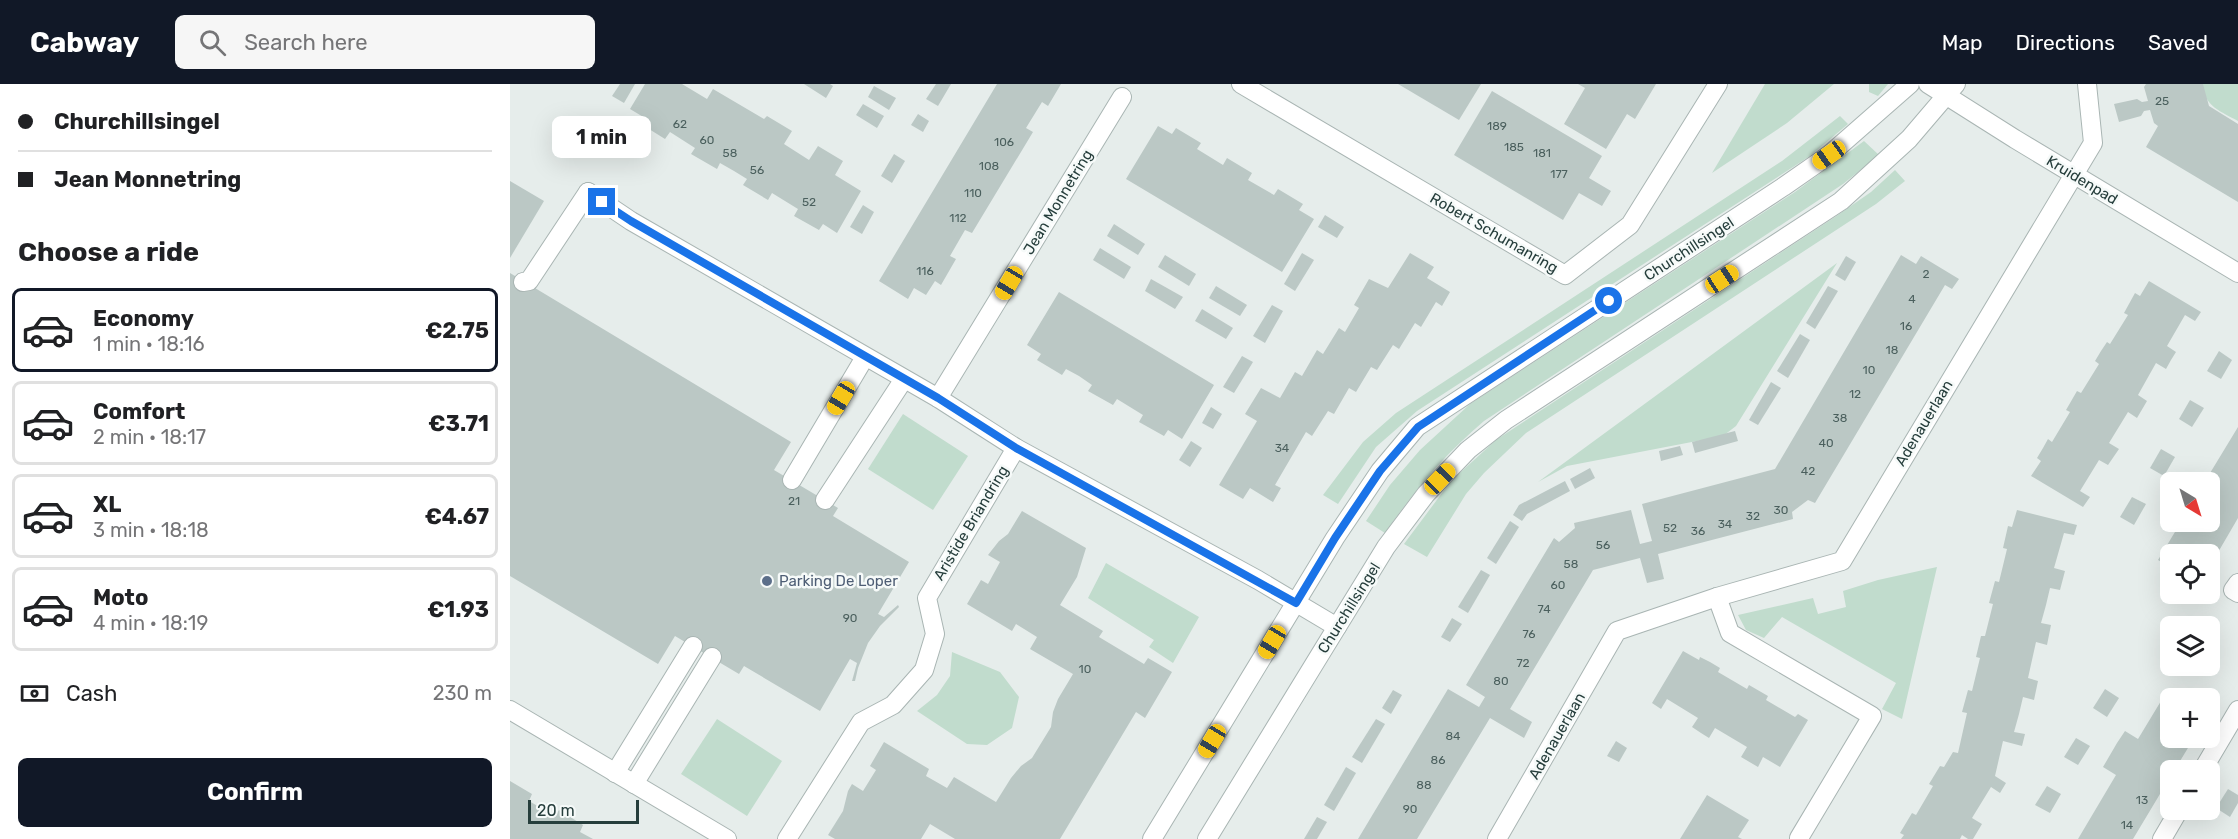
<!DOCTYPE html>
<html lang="en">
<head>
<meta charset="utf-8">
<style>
	body { margin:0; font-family:Rubik,sans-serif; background:#f6f6f6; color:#202124; height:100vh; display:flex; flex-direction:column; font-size:22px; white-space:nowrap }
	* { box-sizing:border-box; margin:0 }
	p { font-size:20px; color:#757577 }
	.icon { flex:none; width:33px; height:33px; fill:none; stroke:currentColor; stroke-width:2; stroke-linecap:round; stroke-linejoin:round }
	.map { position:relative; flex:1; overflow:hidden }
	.panel { display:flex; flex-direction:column; background:#fff; width:510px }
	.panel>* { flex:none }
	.guide { display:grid; align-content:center; height:132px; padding:0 18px; background:#fff }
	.needle { width:39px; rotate:142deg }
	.buttons { position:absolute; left:1650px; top:388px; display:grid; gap:12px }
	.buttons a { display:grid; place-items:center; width:60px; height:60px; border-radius:9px; background:#fff; box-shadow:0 6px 24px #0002; font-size:30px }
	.scale { position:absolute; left:18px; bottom:15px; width:111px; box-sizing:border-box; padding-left:6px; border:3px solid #263e3c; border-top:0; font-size:16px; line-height:21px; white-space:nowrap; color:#263e3c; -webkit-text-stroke:4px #f6faf9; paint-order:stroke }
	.end { position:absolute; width:27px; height:27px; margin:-14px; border:8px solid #1a73e8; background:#fff; box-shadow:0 0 0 3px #fff }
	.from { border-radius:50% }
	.bubble { position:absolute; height:42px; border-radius:9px; background:#fff; box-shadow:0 6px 24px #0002; font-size:20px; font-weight:700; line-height:42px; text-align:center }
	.car { position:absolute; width:18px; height:36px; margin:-18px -9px; border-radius:8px; box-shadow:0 0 4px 2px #0007; background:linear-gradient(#f5c518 24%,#345 0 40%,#f5c518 0 76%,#345 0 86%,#f5c518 0) }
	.guide b { display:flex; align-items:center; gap:21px; height:57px; font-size:22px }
	.guide b+b { border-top:2px solid #e0e0e0 }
	.guide i { width:15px; height:15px; background:#202124 }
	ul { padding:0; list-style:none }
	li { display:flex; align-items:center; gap:18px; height:84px; margin:0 12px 9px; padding:0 6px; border:3px solid #e0e0e0; border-radius:9px }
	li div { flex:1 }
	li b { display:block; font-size:22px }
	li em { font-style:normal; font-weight:700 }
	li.active { border-color:#111827 }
	li>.icon { width:54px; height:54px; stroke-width:1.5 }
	h2 { padding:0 18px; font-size:27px; line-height:72px }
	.pay { display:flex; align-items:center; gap:15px; height:66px; padding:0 18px; font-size:22px }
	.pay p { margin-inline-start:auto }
	.button { display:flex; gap:12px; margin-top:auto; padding:12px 18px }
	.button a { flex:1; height:69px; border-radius:9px; background:#111827; color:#fff; font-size:24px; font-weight:700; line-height:69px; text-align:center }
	header { display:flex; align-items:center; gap:36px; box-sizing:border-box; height:84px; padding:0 30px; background:#111827; color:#fff }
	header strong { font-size:28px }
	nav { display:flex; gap:33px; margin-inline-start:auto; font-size:21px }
	.search { width:420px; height:54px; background:#f6f6f6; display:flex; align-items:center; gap:15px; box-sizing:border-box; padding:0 21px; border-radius:9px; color:#757577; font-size:22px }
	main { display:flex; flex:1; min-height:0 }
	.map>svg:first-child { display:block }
</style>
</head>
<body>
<header>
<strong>Cabway</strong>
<div class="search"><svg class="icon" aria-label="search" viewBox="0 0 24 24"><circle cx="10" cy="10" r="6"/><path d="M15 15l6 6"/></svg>Search here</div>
<nav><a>Map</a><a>Directions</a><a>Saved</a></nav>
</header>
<main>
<section class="panel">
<div class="guide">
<b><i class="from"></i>Churchillsingel</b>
<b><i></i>Jean Monnetring</b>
</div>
<h2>Choose a ride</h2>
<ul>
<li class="active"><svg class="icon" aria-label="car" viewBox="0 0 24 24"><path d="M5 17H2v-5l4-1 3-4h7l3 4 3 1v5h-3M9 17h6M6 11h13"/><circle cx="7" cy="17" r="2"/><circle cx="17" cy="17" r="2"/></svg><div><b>Economy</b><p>1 min · 18:16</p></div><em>€2.75</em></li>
<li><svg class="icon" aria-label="car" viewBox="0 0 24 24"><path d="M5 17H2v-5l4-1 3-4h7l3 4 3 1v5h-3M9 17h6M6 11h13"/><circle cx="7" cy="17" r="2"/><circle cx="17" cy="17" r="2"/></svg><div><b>Comfort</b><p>2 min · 18:17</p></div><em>€3.71</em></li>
<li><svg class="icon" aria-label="car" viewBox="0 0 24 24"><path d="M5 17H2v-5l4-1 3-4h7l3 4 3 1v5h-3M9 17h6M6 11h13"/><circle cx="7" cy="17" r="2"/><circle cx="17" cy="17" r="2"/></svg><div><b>XL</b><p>3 min · 18:18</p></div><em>€4.67</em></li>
<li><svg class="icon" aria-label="car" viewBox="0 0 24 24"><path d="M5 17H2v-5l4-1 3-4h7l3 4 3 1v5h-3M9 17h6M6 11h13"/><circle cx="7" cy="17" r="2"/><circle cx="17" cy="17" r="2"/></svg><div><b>Moto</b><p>4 min · 18:19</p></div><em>€1.93</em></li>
</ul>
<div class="pay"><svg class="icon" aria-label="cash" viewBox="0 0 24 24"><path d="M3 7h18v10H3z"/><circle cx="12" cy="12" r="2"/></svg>Cash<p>230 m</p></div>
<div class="button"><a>Confirm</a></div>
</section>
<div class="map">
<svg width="1728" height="755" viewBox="0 0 1728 755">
	<rect width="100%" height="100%" fill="#e6edeb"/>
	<!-- green -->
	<g fill="#c1dccd">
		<path d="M1255,0h69l-47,39 -75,50z"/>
		<path d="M1359,0h19l-10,12 -9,-4z"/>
		<path d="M1693,0h35v37c-16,-9 -35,-15 -35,-37z"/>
		<path d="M1330,32l8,8 -38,32 -393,255 -41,36 -38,57 -15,-9 40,-53 33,-29 386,-252z"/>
		<path d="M1354,57l15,14 -36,29 -359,237c-39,33 -70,70 -99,112l-19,-12 24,-36 30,-35 50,-46 325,-212z"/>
		<path d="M1385,86l10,11 -29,23 -350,229 -42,40 -18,21 -39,63 -23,-13 47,-63 45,-41 339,-223 36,-25z"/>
		<path d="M1327,179l-101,163 -13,10 -156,30 -29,16z"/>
		<path d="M393,330l65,42 -35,54 -65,-41z"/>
		<path d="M596,479l93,54 -26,46 -24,-16 5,-7 -66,-42z"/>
		<path d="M1427,483l-35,152 -20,-10 14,-26 -114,-66 -18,21 -18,-8 -8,-15 75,-17 5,16 28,-7 -3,-16 35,-11z"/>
		<path d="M442,568l48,20 19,25 -7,31 -25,17 -20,-1 -50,-33 20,-16 13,-19z"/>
		<path d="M207,635l65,42 -35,55 -66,-42z"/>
	</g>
	<!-- building -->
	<g fill="#bbc8c5">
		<path d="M110,0h15l-11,19 -12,-7z"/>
		<path d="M135,0h37l25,15 6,-10 51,30 3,-3 25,15 -8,13 25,16 9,-14 25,15 -8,14 26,16 -24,42 -14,-9 -4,6 -25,-14 4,-7 -26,-16 -4,7 -25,-15 4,-6 -13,-8 -14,-8 -3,6 -26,-15 4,-6 -25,-16 -5,7 -24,-15 4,-6 -15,-9z"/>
		<path d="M294,0h26l3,2 -7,12z"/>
		<path d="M426,0h15l-13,22 -12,-7z"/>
		<path d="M487,0h64l-13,22 -6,-4 -16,26 7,4 -61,101 -7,-3 -15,26 6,3 -15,26 -6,-4 -9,14 -12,-7 -6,11 -29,-18z"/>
		<path d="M888,0h83l-22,36z"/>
		<path d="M1068,0h78l-21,35 -8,-5 -21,35 -42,-25 21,-36z"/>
		<path d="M1636,0h57l6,22 29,18v78l-92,-55 12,-21 -4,-3 -4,-13 -6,1 -3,5 -22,6 -5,-18 23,-5 5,3 6,-1 -4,-14z"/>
		<path d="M364,2l22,12 -7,12 -21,-13z"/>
		<path d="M982,7l110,65 -13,22 22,13 -9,15 -23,-13 -16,27 -109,-65z"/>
		<path d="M353,20l21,12 -7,12 -21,-13z"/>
		<path d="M408,30l11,7 -6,11 -12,-7z"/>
		<path d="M648,42l14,8 4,-6 25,15 -4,6 26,16 4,-7 25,15 -4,7 26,15 4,-6 25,15 -4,6 15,9 -32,53 -156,-93z"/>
		<path d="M384,70l11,7 -13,22 -11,-7z"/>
		<path d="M0,97l34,20 -34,57z"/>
		<path d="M353,121l11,7 -12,22 -12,-7z"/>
		<path d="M815,131l19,12 -7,11 -19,-11z"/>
		<path d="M604,140l31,20 -7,11 -31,-19z"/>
		<path d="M590,164l31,19 -7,12 -31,-19z"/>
		<path d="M792,169l12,7 -19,31 -11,-7z"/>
		<path d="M900,169l24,14 -7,11 23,14 -8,14 -6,-4 -15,25 -6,-4 -16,26 -6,-4 -16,25 -6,-3 -15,25 -7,-4 -15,26 -6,-3 -16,25 -6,-4 -31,53 6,3 -8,14 -23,-14 -7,11 -24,-14 38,-64 -12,-7 16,-26 19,10 15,-26 7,4 15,-26 6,4 16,-26 6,4 14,-24 -5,-3 15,-26 19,9z"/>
		<path d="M655,171l31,19 -7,12 -31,-19z"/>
		<path d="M1391,171l15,9 5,-8 38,23 -7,10 -7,-4 -130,218 -7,-3 -16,12 1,7 -135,35 6,25 -17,4 -7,-25 -47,12 -83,139 22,13 -8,16 -34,-20 -73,121h-59l90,-150 31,18 6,-10 -19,-12 88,-147 5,4 16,-14 -1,-5 57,-13 9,34 12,-3 -10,-37 133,-35z"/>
		<path d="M1336,172l10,6 -11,19 -10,-6z"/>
		<path d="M0,189l281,169 -17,28 64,38 -5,8 76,46 -31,52 6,3 14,-12 1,2 -19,19 -12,17 -10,25 -3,13h-3l5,-18 -7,-4 -30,52 -76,-45 -5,8 -64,-38 -17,28 -148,-88z"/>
		<path d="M641,195l32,18 -8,12 -30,-18z"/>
		<path d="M1639,197l52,31 -6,9 -10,-6 -18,31 9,6 -5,8 -5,9 -10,-6 -18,32 9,6 -10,17 -9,-6 -19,31 10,6 -11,16 -9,-5 -19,31 10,6 -7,10 -52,-31 10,-15 -4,-3 6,-10 5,-9 4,3 18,-30 -4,-2 11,-19 4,2 18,-29 -4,-3 6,-10 6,-9 3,2 18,-29 -4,-2 11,-20 5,3z"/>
		<path d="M706,202l31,19 -7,11 -31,-18z"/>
		<path d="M1318,202l10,5 -23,38 -9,-6z"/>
		<path d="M549,208l155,93 -32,54 -14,-9 -4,6 -25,-14 4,-7 -26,-16 -4,6 -25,-14 4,-6 -13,-9 -13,-7 -4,6 -25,-15 4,-6 -14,-9z"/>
		<path d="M762,221l11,6 -18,32 -12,-7z"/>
		<path d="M692,225l31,19 -7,11 -31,-18z"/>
		<path d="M1290,250l10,6 -22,38 -11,-7z"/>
		<path d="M1709,267l13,9 -11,19 -14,-8z"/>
		<path d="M732,272l11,6 -19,31 -11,-6z"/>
		<path d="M1261,298l10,6 -23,37 -9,-5z"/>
		<path d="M1680,316l14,8 -12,19 -13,-8z"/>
		<path d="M701,323l11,7 -9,15 -11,-6z"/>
		<path d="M1728,343v91l-28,48v-11h-40v12l-12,-7 23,-38h29v-39h-6z"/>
		<path d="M1225,347l3,10 -43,12 -3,-11z"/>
		<path d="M681,357l11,7 -12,19 -11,-7z"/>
		<path d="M1170,362l3,9 -22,6 -2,-10z"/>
		<path d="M1651,365l14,8 -11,19 -14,-8z"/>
		<path d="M1080,384l5,10 -20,11 -5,-10z"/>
		<path d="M1055,397l5,10 -43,23 -5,7 -9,-6 6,-10z"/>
		<path d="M1622,413l14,7 -12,21 -14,-8z"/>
		<path d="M1507,426l60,15 -3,10 -10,-2 -10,35 11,3 -5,19 -10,-2 -4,17 -5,18 10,2 -4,20 -11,-3 -8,36 10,3 -4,19 -11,-3 -4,17 -5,18 11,2 -3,12 -19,-5 -8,35 11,7 -6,10 -9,-6 -19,31 10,6 -9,15h-5l-6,-4 -2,4h-59l3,-4 -4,-2 12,-20 4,2 17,-29 -4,-2 11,-18 4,1 9,-15 5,1 9,-40 -5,-1 6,-22 4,1 8,-33 -4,-1 5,-21h4l8,-32 -4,-1 6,-22 4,1 8,-33 -4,-1 5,-22 4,1z"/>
		<path d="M512,427l64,37 -9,29 -17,28 43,26 -4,6 45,27 4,-6 24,14 -27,46 -9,-6 -76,127h-105l-25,-15 -9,15h-86l-7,-4 15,-24 5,-20 4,-7 11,7 13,-21 -6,-4 14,-24 45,27 -3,7 21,12 7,-11 42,25 15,-24 10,-12 11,-8 19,-31 2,-15 5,-13 15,-25 -43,-25 7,-12 -21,-13 -4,7 -45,-27 14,-24 7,4 12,-22 -12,-7 11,-14 9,-7z"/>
		<path d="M1000,437l9,6 -23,37 -9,-6z"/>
		<path d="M971,486l9,5 -22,38 -10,-6z"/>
		<path d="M942,534l10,6 -12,18 -9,-5z"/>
		<path d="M1173,567l16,9 1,-3 10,5 10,6 -2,4 29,17 2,-4 19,11 -2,4 29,17 3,-3 10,6 -28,47 -17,-10 -5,10 -17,-10 6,-10 -32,-19 -6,10 -8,-5 -9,-6 6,-9 -31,-19 -6,10 -9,-6z"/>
		<path d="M1595,605l14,9 -12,19 -14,-9z"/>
		<path d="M883,606l9,5 -11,19 -9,-6z"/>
		<path d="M1651,617l9,6v31h24l-20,33h-4v6l-13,22 -24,40h-55l38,-64 -13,-8 14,-24 8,-12 13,8z"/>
		<path d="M866,635l9,5 -23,39 -10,-6z"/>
		<path d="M1566,654l14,8 -12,19 -14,-8z"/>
		<path d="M1106,657l11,7 -8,14 -12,-6z"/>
		<path d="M836,683l10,6 -22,38 -10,-6z"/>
		<path d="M0,697l22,13 -3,7 12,7 14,8 4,-6 24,15 -3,7 13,7h-83z"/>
		<path d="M1537,702l14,8 -11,19 -15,-8z"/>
		<path d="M1718,705l10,6v8l-8,14 -14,-9z"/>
		<path d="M1197,711l42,25 -11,17 4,2h-62z"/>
		<path d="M807,733l10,5 -10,17h-13z"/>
	</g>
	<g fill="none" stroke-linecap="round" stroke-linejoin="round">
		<defs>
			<g id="service">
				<path d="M13,198l6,-1 59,-89"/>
				<path d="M282,396l73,-123"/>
				<path d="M315,416l79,-121"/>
				<path d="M105,689l78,-127"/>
				<path d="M124,700l78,-127"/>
			</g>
			<g id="minor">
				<path d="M731,0l324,191 65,-50 88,-141"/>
				<path d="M1418,0l87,55 223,134"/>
				<path d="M78,108l43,29 307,177 78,50 242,132 79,47"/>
				<path d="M428,314l184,-301"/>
				<path d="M1728,499l-5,7 5,3"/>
				<path d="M1207,513l13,36 142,83 -73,122"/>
				<path d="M0,626l217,129"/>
				<path d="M1692,687l36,-61"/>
				<path d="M277,755l74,-117 32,-17 31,-35 11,-36 -8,-36 89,-150"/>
				<path d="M987,755l120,-208 100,-34 125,-36 251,-418 -6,-59"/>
				<path d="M1652,755l17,-29"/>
			</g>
			<g id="tertiary">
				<path d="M642,755l183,-301 45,-67 37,-44 366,-240 46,-32 81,-71"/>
				<path d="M697,755l179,-292 40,-53 42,-44 38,-30 335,-219 68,-62 47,-55"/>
			</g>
		</defs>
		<!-- service casing -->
		<use href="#service" stroke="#a9b5b3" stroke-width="20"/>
		<!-- minor casing -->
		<use href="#minor" stroke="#a9b5b3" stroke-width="20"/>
		<!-- tertiary casing -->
		<use href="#tertiary" stroke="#a9b5b3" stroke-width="20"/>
		<!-- service -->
		<use href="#service" stroke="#fff" stroke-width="18"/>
		<!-- minor -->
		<use href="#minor" stroke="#fff" stroke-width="18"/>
		<!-- tertiary -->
		<use href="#tertiary" stroke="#fff" stroke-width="18"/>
	</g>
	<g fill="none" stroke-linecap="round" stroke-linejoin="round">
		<!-- route -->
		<path stroke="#1a73e8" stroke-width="8" d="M92,118l29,19 307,177 78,50 280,155 39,-65 45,-67 38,-44 191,-126"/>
	</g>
	<!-- markers -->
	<circle fill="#5c6f8a" stroke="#f6faf9" stroke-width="2" cx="257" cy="497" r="6"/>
	<g text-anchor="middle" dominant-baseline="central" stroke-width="5" stroke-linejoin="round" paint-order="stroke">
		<!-- number labels -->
		<g font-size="12" fill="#4b605e">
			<text x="1652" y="17">25</text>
			<text x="170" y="40">62</text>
			<text x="987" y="42">189</text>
			<text x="197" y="56">60</text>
			<text x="494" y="58">106</text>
			<text x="1004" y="63">185</text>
			<text x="220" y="69">58</text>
			<text x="1032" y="69">181</text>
			<text x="479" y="82">108</text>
			<text x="247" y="86">56</text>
			<text x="1049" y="90">177</text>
			<text x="463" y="109">110</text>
			<text x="299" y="118">52</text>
			<text x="448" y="134">112</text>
			<text x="415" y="187">116</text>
			<text x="1416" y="190">2</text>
			<text x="1402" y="215">4</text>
			<text x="1396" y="242">16</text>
			<text x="1382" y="266">18</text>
			<text x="1359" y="286">10</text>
			<text x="1345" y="310">12</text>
			<text x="1330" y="334">38</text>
			<text x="1316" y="359">40</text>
			<text x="772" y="364">34</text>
			<text x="1298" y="387">42</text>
			<text x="284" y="417">21</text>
			<text x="1271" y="426">30</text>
			<text x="1243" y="432">32</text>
			<text x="1215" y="440">34</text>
			<text x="1160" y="444">52</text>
			<text x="1188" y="447">36</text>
			<text x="1093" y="461">56</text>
			<text x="1061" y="480">58</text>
			<text x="1048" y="501">60</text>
			<text x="1034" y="525">74</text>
			<text x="340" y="534">90</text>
			<text x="1019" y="550">76</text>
			<text x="1013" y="579">72</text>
			<text x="575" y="585">10</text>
			<text x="991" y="597">80</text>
			<text x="943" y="652">84</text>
			<text x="928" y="676">86</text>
			<text x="914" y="701">88</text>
			<text x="1632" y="716">13</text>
			<text x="900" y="725">90</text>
			<text x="1617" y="741">14</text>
		</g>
		<!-- street labels -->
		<g font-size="15" fill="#263e3c" stroke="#f6faf9">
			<text transform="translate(1572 96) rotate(31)">Kruidenpad</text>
			<text transform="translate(548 118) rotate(-59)">Jean Monnetring</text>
			<text transform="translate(984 149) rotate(30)">Robert Schumanring</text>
			<text transform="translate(1179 165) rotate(-33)">Churchillsingel</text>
			<text transform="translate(1414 339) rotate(-59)">Adenauerlaan</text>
			<text transform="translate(461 439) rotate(-59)">Aristide Briandring</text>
			<text transform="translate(839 524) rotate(-58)">Churchillsingel</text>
			<text transform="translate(1047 652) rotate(-60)">Adenauerlaan</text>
		</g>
		<!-- service labels -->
		<g font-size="15" fill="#4e5e75" stroke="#f6faf9" text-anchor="start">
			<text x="269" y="497">Parking De Loper</text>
		</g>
	</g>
</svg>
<div class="buttons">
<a><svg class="needle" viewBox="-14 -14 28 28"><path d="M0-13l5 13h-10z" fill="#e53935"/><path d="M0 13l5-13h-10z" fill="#757577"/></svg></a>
<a><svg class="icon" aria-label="locate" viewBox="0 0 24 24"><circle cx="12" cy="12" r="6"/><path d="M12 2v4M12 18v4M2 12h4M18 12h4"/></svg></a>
<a><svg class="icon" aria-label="layers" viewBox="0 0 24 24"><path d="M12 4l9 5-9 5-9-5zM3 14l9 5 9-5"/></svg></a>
<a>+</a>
<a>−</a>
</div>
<div class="scale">20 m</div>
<i class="end from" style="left:1099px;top:217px"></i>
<i class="end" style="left:92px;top:118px"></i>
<div class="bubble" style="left:42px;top:32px;width:99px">1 min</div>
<i class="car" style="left:1319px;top:71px;rotate:235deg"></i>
<i class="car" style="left:1212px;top:195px;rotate:57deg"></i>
<i class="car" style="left:499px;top:199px;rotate:211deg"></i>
<i class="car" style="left:331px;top:314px;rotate:211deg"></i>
<i class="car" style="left:930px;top:395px;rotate:44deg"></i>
<i class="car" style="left:762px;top:558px;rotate:211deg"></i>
<i class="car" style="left:702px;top:657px;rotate:211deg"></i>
</div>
</main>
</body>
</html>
